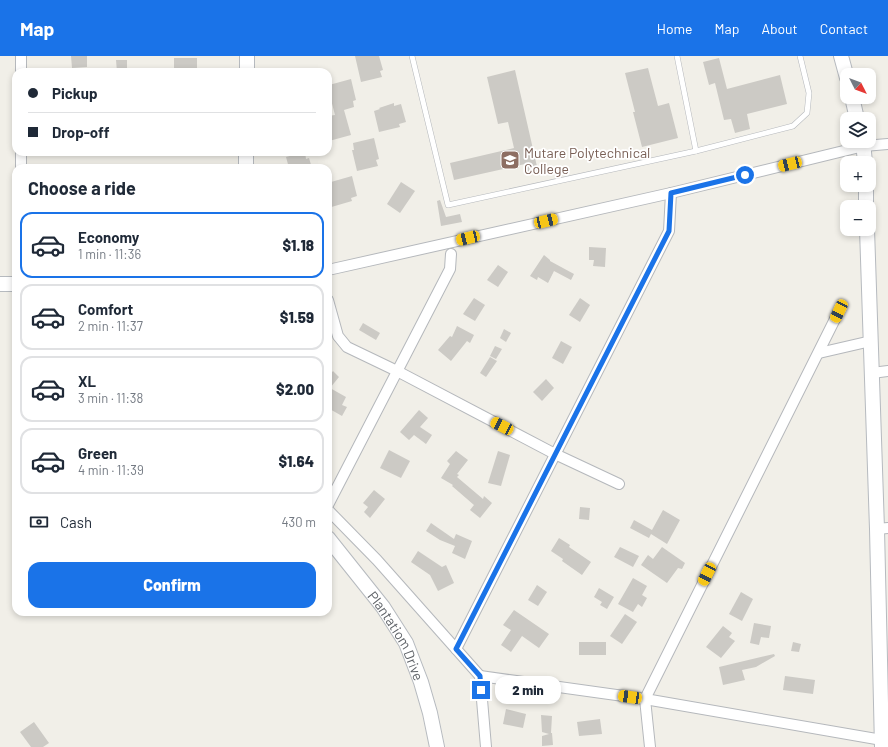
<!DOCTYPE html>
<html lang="en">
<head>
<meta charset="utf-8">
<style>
	body { margin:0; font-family:Barlow,sans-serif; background:#f2f2f3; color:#1f2937; height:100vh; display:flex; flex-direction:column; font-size:15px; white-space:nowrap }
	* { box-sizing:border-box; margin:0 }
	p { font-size:13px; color:#747a83 }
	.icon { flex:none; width:22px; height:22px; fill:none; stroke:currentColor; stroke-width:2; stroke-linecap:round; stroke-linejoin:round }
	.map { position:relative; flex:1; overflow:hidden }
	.drawer { position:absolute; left:12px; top:108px; width:320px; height:452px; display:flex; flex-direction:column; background:#fff; border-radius:12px; box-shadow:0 2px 6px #0003 }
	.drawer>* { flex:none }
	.hud { position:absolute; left:12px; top:12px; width:320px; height:88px; border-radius:12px; box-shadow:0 2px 6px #0003; display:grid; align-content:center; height:88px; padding:0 16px; background:#fff }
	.needle { width:26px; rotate:132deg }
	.controls { position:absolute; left:840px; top:12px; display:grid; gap:8px }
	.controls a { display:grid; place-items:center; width:36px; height:36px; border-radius:8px; background:#fff; box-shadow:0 2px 6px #0003; font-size:20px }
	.end { position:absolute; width:18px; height:18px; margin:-9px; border:5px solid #1a73e8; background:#fff; box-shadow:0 0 0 2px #fff }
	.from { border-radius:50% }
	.bubble { position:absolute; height:28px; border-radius:12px; background:#fff; box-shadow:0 2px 6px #0003; font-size:13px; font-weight:800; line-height:28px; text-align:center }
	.car { position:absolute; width:12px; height:24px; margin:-12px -6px; border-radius:5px; box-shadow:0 0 3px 1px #0007; background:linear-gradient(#f5c518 24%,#345 0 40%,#f5c518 0 76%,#345 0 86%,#f5c518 0) }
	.hud b { display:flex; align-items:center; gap:14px; height:38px; font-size:15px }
	.hud b+b { border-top:1px solid #e0e1e3 }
	.hud i { width:10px; height:10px; background:#1f2937 }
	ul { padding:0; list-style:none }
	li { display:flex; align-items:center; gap:12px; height:66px; margin:0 8px 6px; padding:0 8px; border:2px solid #e0e1e3; border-radius:12px }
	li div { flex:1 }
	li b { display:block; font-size:15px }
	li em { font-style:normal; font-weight:800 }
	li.on { border-color:#1a73e8 }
	li>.icon { width:36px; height:36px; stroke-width:1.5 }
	h2 { padding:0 16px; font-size:18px; line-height:48px }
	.pay { display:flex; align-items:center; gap:10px; height:44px; padding:0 16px; font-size:15px }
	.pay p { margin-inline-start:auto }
	.primary-button { display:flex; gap:8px; margin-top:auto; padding:8px 16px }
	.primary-button a { flex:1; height:46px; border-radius:12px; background:#1a73e8; color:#fff; font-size:16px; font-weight:800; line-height:46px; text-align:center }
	header { display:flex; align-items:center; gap:24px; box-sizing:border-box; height:56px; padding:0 20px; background:#1a73e8; color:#fff }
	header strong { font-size:19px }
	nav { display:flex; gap:22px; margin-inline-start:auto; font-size:14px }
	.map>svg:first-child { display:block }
</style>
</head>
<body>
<header>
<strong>Map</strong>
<nav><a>Home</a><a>Map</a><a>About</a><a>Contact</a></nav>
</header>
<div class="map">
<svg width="888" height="691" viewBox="0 0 888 691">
	<rect width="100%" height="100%" fill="#f1efe8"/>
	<!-- building -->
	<g fill="#cccac5">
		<path d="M71,0h16v11l-15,1z"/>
		<path d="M355,0h24l4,14 -3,1 2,6 -21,5z"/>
		<rect x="174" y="2" width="23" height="14"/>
		<path d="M719,2l8,31 53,-14 7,29 -40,10 3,15 -15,4 -4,-14 -7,1 -9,-37 -6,2 -6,-23z"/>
		<path d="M116,4h11v12h-10z"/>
		<path d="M648,12l10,38 11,-3 9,35 -36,9 -9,-35h2l-10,-39z"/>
		<path d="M515,14l23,101 -11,3 -2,-10 -71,16 -4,-17 64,-15 -6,-26 -10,2 -11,-47z"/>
		<path d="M351,23l5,21 -3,1 1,6 -10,3 7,25 -22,6 -1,-5v-20l7,-1 -6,-23 2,-1 -2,-6z"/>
		<path d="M394,47v3l7,-2 5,18 -7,2 1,3 -21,5 -5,-21 6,-2 -1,-1z"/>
		<path d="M374,82l5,21 -3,1 2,6 -21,5 -5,-21h2l-1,-7z"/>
		<path d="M305,96l1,7 3,-1 3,10h-23l-3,-11z"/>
		<path d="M352,120l5,20 -6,2 1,3 -24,7v-23l3,-1v-2z"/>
		<path d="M401,126l14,9 -15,22 -13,-9z"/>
		<path d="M440,144l6,17 14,-3 2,8 -21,4 -4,-25z"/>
		<path d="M589,191l17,1 -1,19 -12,-1 1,-6h-5z"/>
		<path d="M544,199l6,5v1l24,13 -3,6 -17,-9 -6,12 -10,-6 -1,3 -7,-4z"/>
		<path d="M498,209l10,7 -10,15 -11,-7z"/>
		<path d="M474,242l11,7 -10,16 -12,-7z"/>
		<path d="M580,242l10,7 -10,17 -11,-7z"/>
		<path d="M363,267l17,10 -4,7 -17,-10z"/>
		<path d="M457,270l17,9 -4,8 -3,-2 -16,20 -13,-11 12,-14 2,1z"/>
		<path d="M504,273l7,4 -5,9 -6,-4z"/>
		<path d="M561,285l11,6 -9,17 -11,-6z"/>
		<path d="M495,290l7,3 -6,10 -6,-3z"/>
		<path d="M490,301l7,4 -11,16 -6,-4z"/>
		<path d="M333,315l6,6 -9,11 16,9 -4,8 5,2 -5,9 -14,-8v-31z"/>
		<path d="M546,323l8,9 -12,13 -9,-9z"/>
		<path d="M419,354l9,8 -8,9 12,8 -6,9 -12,-9 -5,5 -9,-8z"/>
		<path d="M389,394l21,11 -9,17 -21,-10z"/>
		<path d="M456,395l12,9 -11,14 2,1 -2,2 26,22 1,-3 8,7 -12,15 -10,-8 4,-5 -22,-19 1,-1 -12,-7 9,-14 -3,-3z"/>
		<path d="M498,395l12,4 -9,31 -13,-3z"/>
		<path d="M374,434l11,9 -15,19 -6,-6 4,-5 -5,-4z"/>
		<path d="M580,451l10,1 -1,12 -10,-1z"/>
		<path d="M663,454l17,10 -13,24 -16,-10 -2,4 -19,-10 4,-8 18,10z"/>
		<path d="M431,467l23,16 2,-5 16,7 -7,18 -13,-6 3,-7 -15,-6 -14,-9z"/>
		<path d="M559,482l11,7 -1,2 22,15 -9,13 -20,-14 1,-2 -12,-8z"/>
		<path d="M620,491l19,9 -6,11 -19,-10z"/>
		<path d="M662,491l23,16 -3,6 -4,-1 -11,15 -26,-18 7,-10 5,4z"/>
		<path d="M418,495l24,16 4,-2 8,18 -16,8 -8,-16 -19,-13z"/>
		<path d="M633,522l14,8 -5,9 5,3 -5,9 -4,-3 -5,8 -15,-8z"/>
		<path d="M537,529l10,7 -9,14 -10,-6z"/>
		<path d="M599,532l15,9 -7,12 -7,-4 2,-3 -8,-5z"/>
		<path d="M741,536l12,7 -11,22 -13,-7z"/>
		<path d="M514,554l35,24 -10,14 -17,-12 -11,16 -10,-7 10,-15 -8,-5z"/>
		<path d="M625,558l12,8 -15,22 -12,-8z"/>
		<path d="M754,567l17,3 -2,12 -8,-1 -2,8 -9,-2z"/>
		<path d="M723,570l9,7 -3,4 6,4 -14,17 -15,-11z"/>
		<rect x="579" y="586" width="27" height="13"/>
		<path d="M793,586l8,2 -2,8 -8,-1z"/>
		<path d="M774,598l1,2 -19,11 -14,3 3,10 -22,5 -4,-18z"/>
		<path d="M785,620l30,4 -2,14 -30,-4z"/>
		<path d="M506,653l20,5 -3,14 -20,-4z"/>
		<path d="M541,659l11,1 -1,17h1l1,12 -11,1v-10l7,-2 -7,-2z"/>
		<path d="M600,663l2,15 -23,2 -2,-14z"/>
		<path d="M34,666l15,21 -6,4h-12l-11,-15z"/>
	</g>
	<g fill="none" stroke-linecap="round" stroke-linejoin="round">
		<defs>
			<g id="lane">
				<path d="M412,0l36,149 248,-54 97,-25 14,-13 2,-20 -9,-37"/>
				<path d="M677,0l19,95"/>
			</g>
			<g id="street">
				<path d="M21,16v-16"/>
				<path d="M21,112v-16"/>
				<path d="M328,214l343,-77 193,-47 24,-2"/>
				<path d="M328,244l10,36 9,11 50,24 158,83 64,30"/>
				<path d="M819,297l52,-12"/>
				<path d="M872,317l16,-2"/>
				<path d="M328,449l122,-236 1,-15"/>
				<path d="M328,454l49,50 103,116 6,71"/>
				<path d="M877,473l11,-1"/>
				<path d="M456,593l213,-418 2,-38"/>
				<path d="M480,620l165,23 237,41"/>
				<path d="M650,691l-5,-48 194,-388"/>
			</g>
			<g id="secondary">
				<path d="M841,0l6,22"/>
				<path d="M247,16v-16"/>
				<path d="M852,41l5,22"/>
				<path d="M863,85l2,22"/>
				<path d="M246,112v-16"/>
				<path d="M866,129v22"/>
				<path d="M867,173l10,300 5,218"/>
				<path d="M0,228h16"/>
				<path id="s1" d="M328,482l55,69 23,36 15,39 9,31 7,34"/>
			</g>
		</defs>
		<!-- lane casing -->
		<use href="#lane" stroke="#b5b8bc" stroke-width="6"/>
		<!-- street casing -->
		<use href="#street" stroke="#b5b8bc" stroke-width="12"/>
		<!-- secondary casing -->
		<use href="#secondary" stroke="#b6babf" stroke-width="16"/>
		<!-- lane -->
		<use href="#lane" stroke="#fff" stroke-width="5"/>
		<!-- street -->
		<use href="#street" stroke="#fff" stroke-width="10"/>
		<!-- secondary -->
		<use href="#secondary" stroke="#fff" stroke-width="14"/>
	</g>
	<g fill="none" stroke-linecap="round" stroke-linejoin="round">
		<!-- route -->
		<path stroke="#1a73e8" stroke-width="5" d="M481,634l-1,-14 -24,-27 213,-418 2,-38 74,-18"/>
	</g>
	<!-- icons -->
	<defs>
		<symbol id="university-square" viewBox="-11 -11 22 22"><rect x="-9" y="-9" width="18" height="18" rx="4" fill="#8d6e63" stroke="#fff"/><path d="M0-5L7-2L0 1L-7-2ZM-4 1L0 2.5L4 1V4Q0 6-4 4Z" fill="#fff"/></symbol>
	</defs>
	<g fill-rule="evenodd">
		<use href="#university-square" x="499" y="93" width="22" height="22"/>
	</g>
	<g text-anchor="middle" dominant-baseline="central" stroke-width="3.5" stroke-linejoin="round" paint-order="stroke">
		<!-- education labels -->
		<g font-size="14" fill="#785e54" stroke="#fff" text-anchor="start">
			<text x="524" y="96">Mutare Polytechnical<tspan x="524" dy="16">College</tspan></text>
		</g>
		<!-- street labels -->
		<g font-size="14" fill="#5f6368" stroke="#fff">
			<text stroke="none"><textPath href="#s1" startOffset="120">Plantatiom Drive</textPath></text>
		</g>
	</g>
</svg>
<div class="controls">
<a><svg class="needle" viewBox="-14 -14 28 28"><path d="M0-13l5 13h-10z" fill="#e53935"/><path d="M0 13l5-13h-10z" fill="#747a83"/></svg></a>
<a><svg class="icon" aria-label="layers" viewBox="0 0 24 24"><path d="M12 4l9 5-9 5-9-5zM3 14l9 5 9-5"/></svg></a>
<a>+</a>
<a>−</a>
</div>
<i class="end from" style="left:745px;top:119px"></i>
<i class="end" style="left:481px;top:634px"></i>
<div class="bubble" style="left:495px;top:620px;width:66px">2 min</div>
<i class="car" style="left:790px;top:108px;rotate:256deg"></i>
<i class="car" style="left:546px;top:165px;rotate:77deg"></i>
<i class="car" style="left:468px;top:182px;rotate:257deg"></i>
<i class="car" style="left:839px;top:255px;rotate:206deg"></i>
<i class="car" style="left:502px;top:370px;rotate:297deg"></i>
<i class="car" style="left:707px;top:518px;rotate:207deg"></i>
<i class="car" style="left:630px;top:641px;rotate:278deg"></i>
<div class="hud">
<b><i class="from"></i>Pickup</b>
<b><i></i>Drop-off</b>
</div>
<section class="drawer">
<h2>Choose a ride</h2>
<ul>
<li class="on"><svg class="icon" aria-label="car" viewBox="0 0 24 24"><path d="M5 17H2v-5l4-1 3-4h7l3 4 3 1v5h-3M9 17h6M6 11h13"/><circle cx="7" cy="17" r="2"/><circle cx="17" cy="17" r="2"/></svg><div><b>Economy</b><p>1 min · 11:36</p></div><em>$1.18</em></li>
<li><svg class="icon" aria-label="car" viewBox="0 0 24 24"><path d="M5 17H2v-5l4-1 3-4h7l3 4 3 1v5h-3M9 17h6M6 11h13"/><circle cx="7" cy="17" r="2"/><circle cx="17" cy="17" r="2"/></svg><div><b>Comfort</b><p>2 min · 11:37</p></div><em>$1.59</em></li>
<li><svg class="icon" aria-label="car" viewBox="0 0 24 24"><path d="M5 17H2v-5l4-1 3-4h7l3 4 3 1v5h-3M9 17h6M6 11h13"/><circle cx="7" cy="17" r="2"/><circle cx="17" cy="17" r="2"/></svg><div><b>XL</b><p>3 min · 11:38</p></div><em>$2.00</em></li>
<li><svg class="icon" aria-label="car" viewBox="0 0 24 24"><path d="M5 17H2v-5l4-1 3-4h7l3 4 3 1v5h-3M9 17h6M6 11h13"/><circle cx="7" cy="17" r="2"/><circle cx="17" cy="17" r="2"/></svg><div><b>Green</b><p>4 min · 11:39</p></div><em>$1.64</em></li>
</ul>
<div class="pay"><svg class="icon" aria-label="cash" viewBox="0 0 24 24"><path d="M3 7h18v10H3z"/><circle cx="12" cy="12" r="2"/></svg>Cash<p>430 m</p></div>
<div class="primary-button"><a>Confirm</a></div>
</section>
</div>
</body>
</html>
